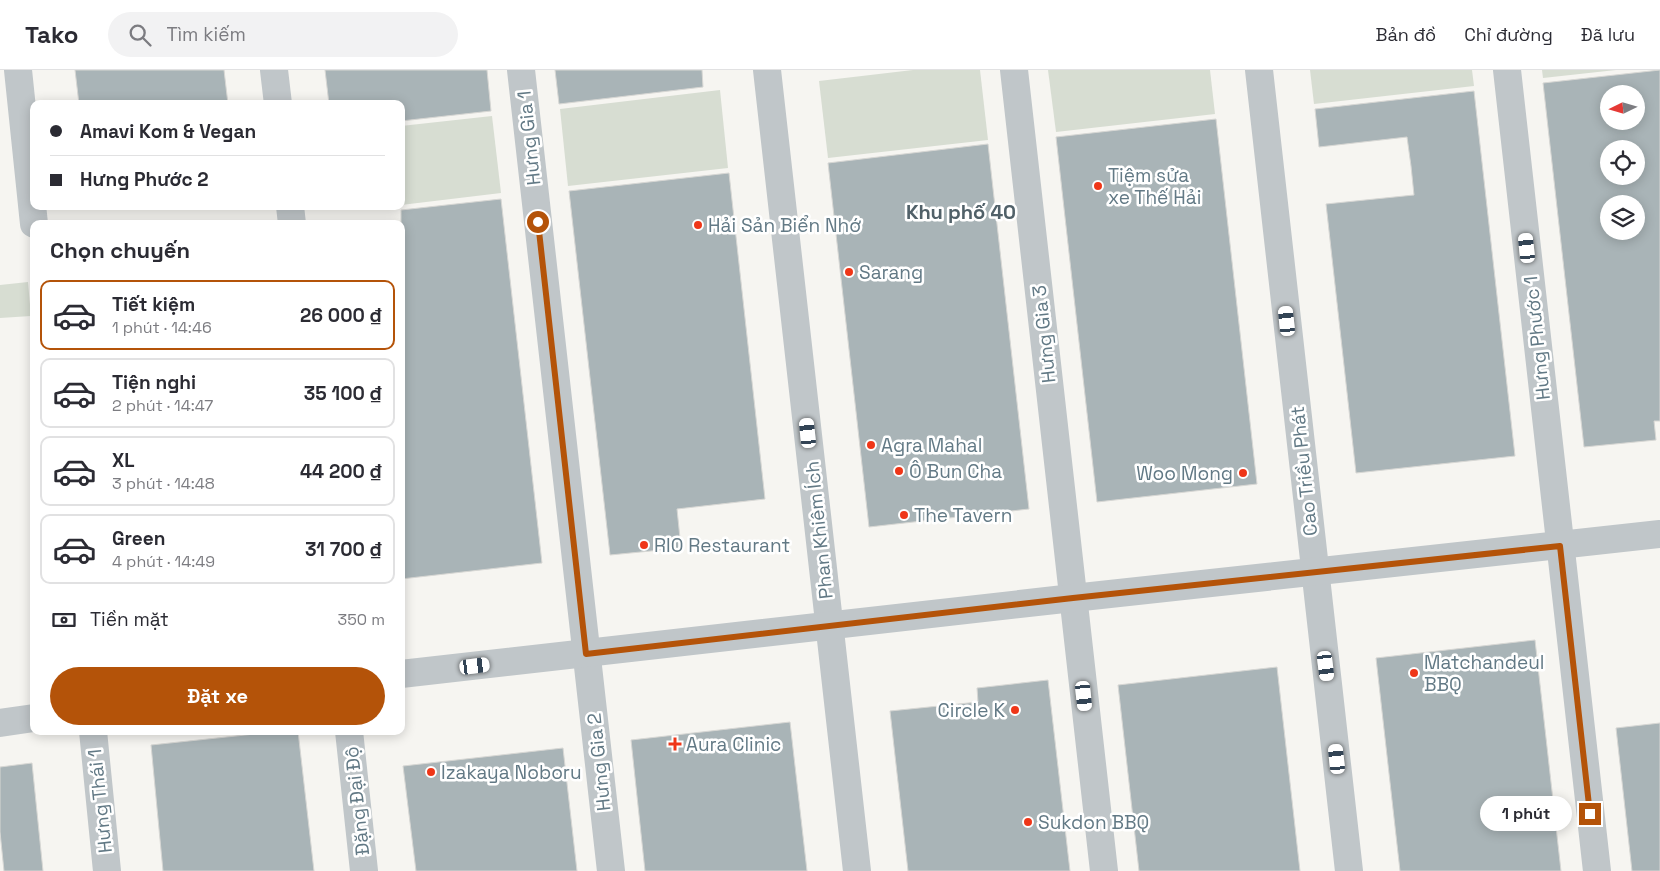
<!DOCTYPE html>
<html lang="vi">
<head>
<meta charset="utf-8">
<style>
	body { margin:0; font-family:"Space Grotesk",sans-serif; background:#f2f2f3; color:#2b2b33; height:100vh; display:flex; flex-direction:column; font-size:19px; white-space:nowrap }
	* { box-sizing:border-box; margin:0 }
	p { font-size:16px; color:#7c7c81 }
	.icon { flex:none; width:28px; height:28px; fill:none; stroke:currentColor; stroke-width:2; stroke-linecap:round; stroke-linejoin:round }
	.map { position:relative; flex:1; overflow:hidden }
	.panel { position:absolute; left:30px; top:150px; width:375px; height:515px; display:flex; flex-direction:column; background:#fff; border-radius:10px; box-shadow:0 2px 12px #0003 }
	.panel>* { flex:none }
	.guide { position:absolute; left:30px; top:30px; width:375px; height:110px; border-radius:10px; box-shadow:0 2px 12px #0003; display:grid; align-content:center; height:110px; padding:0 20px; background:#fff }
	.needle { width:32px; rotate:265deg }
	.tools { position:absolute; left:1600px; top:15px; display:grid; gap:10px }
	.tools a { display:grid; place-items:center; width:45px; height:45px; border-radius:50%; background:#fff; box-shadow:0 2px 12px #0003; font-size:25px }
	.end { position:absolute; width:22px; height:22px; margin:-11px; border:6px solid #b45309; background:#fff; box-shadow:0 0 0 2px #fff }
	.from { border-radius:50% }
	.bubble { position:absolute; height:35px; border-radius:18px; background:#fff; box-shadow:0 2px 12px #0003; font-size:16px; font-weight:700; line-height:35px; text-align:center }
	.car { position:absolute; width:15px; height:30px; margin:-15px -8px; border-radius:6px; box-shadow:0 0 4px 1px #0007; background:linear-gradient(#fff 24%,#345 0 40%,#fff 0 76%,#345 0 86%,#fff 0) }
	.guide b { display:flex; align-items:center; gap:18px; height:48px; font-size:19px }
	.guide b+b { border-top:1px solid #e1e1e2 }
	.guide i { width:12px; height:12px; background:#2b2b33 }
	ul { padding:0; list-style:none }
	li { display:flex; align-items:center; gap:15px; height:70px; margin:0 10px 8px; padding:0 10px; border:2px solid #e1e1e2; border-radius:10px }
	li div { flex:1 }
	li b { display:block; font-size:19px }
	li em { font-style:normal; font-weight:700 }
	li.current { border-color:#b45309 }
	li>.icon { width:45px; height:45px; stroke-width:1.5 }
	h2 { padding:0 20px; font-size:22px; line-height:60px }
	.pay { display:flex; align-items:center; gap:12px; height:55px; padding:0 20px; font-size:19px }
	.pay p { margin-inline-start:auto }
	.action { display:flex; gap:10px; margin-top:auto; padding:10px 20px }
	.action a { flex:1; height:58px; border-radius:30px; background:#b45309; color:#fff; font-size:20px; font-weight:700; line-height:58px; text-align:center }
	header { display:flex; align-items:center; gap:30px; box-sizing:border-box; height:70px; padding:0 25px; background:#fff; border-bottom:1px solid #e1e1e2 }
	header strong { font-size:24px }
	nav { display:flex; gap:28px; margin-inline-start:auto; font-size:18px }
	.search { width:350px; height:45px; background:#f2f2f3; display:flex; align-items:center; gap:12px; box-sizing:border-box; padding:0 18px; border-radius:28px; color:#7c7c81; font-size:19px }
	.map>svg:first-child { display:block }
</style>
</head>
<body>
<header>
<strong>Tako</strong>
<div class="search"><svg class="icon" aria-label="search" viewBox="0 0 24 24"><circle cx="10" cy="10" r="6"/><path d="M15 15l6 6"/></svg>Tìm kiếm</div>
<nav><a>Bản đồ</a><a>Chỉ đường</a><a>Đã lưu</a></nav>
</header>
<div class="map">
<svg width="1660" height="801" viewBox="0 0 1660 801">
	<rect width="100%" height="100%" fill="#f6f5f1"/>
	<!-- green -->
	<g fill="#d7ddd2">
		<path d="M913,0h67l8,70 -160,18 -9,-77z"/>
		<path d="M1048,0h162l5,44 -159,18z"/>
		<path d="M1310,0h162l2,16 -160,18z"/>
		<path d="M1542,0h74l-73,8z"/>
		<path d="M720,20l8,78 -160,18 -8,-77z"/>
		<path d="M492,46l9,77 -100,12v-79z"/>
		<path d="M28,212l3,34 -31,2v-33z"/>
	</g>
	<!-- building -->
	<g fill="#a9b4b7" stroke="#d7d7d4" fill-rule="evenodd">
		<path d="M75,0h149l4,34h-149z"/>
		<path d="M325,0h162l4,41 -90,10v-17h-72z"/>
		<path d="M555,0h147l1,17 -144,17z"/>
		<path d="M1660,0v351h-6l2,19 -72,7 -41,-364zM1609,24h27v27h-27zM1609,79h27v27h-27zM1609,134h27v27h-27z"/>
		<path d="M1474,21l41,365 -159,17 -30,-269 88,-9 -3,-29 -4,-29 -88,10 -4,-38z"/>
		<path d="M1216,49l41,365 -160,18 -41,-365z"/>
		<path d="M988,74l41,365 -160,18 -41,-364z"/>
		<path d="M729,103l36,326 -88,10 4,39 -71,7 -41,-364z"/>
		<path d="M501,129l41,364 -141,16v-369z"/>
		<path d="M1535,570l26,231h-161l-24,-213z"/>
		<path d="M1277,597l23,204h-161l-21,-186z"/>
		<path d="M1048,610l22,191h-162l-18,-160 88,-9 -1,-14z"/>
		<path d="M790,652l17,149h-162l-14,-131z"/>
		<path d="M1660,653v148h-28l-16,-143z"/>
		<path d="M283,661h15l16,140h-151l-12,-126z"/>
		<path d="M563,678l14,123h-161l-13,-105z"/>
		<path d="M32,693l11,108h-39l-4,-39v-65z"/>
	</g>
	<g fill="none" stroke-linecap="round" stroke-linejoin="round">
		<!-- minor -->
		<g stroke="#c0c6c9" stroke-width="28">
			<path d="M18,0l16,154"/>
			<path d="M274,0l4,34"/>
			<path d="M521,0l90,801"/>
			<path d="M767,0l90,801"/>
			<path d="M1014,0l90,801"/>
			<path d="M1259,0l90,801"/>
			<path d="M1507,0l90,801"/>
			<path d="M290,136l2,18"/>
			<path d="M401,604l672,-76 587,-64"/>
			<path d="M0,653l34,-5"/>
			<path d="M93,661l14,140"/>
			<path d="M349,661l15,140"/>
		</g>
	</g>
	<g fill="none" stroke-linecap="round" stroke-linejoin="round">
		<!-- route -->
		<path stroke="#b45309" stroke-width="6" d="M538,152l48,432 487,-56 487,-52 30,268"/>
	</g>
	<!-- markers -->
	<g fill="#ef3618" stroke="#fff" stroke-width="2">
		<circle cx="1098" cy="116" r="5"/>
		<circle cx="698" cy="155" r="5"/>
		<circle cx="849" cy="202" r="5"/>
		<circle cx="871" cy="375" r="5"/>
		<circle cx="899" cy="401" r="5"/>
		<circle cx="1243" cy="403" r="5"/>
		<circle cx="904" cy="445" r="5"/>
		<circle cx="644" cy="475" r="5"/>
		<circle cx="1414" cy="603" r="5"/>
		<circle cx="1015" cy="640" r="5"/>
		<path d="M672.5 666.5h5v5h5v5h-5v5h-5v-5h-5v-5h5z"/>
		<circle cx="431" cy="702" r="5"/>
		<circle cx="1028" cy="752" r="5"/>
	</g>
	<g text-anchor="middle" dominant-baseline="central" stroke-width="5" stroke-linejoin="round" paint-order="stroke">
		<!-- street labels -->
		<g font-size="19" fill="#627985" stroke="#fff">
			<text transform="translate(529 68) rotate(-96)">Hưng Gia 1</text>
			<text transform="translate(1044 264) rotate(-96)">Hưng Gia 3</text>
			<text transform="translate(1537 268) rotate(-96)">Hưng Phước 1</text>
			<text transform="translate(1304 401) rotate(-96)">Cao Triều Phát</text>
			<text transform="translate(819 460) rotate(-96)">Phan Khiêm Ích</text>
			<text transform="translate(599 692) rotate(-96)">Hưng Gia 2</text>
			<text transform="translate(100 731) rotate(-96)">Hưng Thái 1</text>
			<text transform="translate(357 731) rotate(-96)">Đặng Đại Độ</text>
		</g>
		<!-- poi labels -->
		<g font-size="19" fill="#627985" stroke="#fff" text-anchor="start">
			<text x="1108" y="105">Tiệm sửa<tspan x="1108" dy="22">xe Thế Hải</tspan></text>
			<text x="708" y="155">Hải Sản Biển Nhớ</text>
			<text x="859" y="202">Sarang</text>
			<text x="881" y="375">Agra Mahal</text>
			<text x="909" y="401">Ô Bun Cha</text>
			<text x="1233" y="403" text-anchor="end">Woo Mong</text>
			<text x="914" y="445">The Tavern</text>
			<text x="654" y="475">RIO Restaurant</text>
			<text x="1424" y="592">Matchandeul<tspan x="1424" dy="22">BBQ</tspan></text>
			<text x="1005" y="640" text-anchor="end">Circle K</text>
			<text x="686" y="674">Aura Clinic</text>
			<text x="441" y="702">Izakaya Noboru</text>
			<text x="1038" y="752">Sukdon BBQ</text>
		</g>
		<!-- neighbourhood labels -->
		<g font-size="20" font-weight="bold" fill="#516169" stroke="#fff">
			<text x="961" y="142">Khu phố 40</text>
		</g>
	</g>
</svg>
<div class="tools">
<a><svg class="needle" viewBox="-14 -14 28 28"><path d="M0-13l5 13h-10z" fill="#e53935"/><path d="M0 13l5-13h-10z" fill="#7c7c81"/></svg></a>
<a><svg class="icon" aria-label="locate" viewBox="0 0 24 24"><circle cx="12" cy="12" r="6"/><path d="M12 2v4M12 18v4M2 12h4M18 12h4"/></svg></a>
<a><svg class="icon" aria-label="layers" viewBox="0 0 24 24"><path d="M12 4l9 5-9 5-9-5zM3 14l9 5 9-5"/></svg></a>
</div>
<i class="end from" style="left:538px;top:152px"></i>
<i class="end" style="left:1590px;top:744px"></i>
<div class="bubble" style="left:1480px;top:726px;width:92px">1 phút</div>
<i class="car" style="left:1527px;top:178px;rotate:354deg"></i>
<i class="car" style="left:1287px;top:251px;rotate:354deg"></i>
<i class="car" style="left:808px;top:363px;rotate:354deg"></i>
<i class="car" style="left:475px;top:596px;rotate:83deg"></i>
<i class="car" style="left:1326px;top:596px;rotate:173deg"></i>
<i class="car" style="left:1084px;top:626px;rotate:174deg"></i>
<i class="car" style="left:1337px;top:689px;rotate:354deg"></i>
<div class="guide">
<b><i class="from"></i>Amavi Kom &amp; Vegan</b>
<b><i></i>Hưng Phước 2</b>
</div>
<section class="panel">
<h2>Chọn chuyến</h2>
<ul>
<li class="current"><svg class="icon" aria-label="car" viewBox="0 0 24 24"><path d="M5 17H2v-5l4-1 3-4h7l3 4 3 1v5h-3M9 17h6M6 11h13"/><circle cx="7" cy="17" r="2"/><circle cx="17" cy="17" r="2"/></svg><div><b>Tiết kiệm</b><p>1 phút · 14:46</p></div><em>26 000 ₫</em></li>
<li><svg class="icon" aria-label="car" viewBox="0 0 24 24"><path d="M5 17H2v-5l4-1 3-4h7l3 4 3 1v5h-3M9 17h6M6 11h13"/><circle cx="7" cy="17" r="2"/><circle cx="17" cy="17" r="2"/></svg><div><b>Tiện nghi</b><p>2 phút · 14:47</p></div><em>35 100 ₫</em></li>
<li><svg class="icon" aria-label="car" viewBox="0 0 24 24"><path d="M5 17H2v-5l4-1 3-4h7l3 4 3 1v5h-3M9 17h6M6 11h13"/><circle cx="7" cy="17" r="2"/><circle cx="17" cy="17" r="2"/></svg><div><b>XL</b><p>3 phút · 14:48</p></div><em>44 200 ₫</em></li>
<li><svg class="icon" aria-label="car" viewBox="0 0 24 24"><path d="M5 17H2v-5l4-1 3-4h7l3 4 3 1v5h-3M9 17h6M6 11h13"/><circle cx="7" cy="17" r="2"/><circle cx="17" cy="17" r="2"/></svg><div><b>Green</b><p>4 phút · 14:49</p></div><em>31 700 ₫</em></li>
</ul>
<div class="pay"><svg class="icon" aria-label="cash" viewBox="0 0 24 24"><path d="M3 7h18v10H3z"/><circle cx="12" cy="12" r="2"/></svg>Tiền mặt<p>350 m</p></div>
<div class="action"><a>Đặt xe</a></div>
</section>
</div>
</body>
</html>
